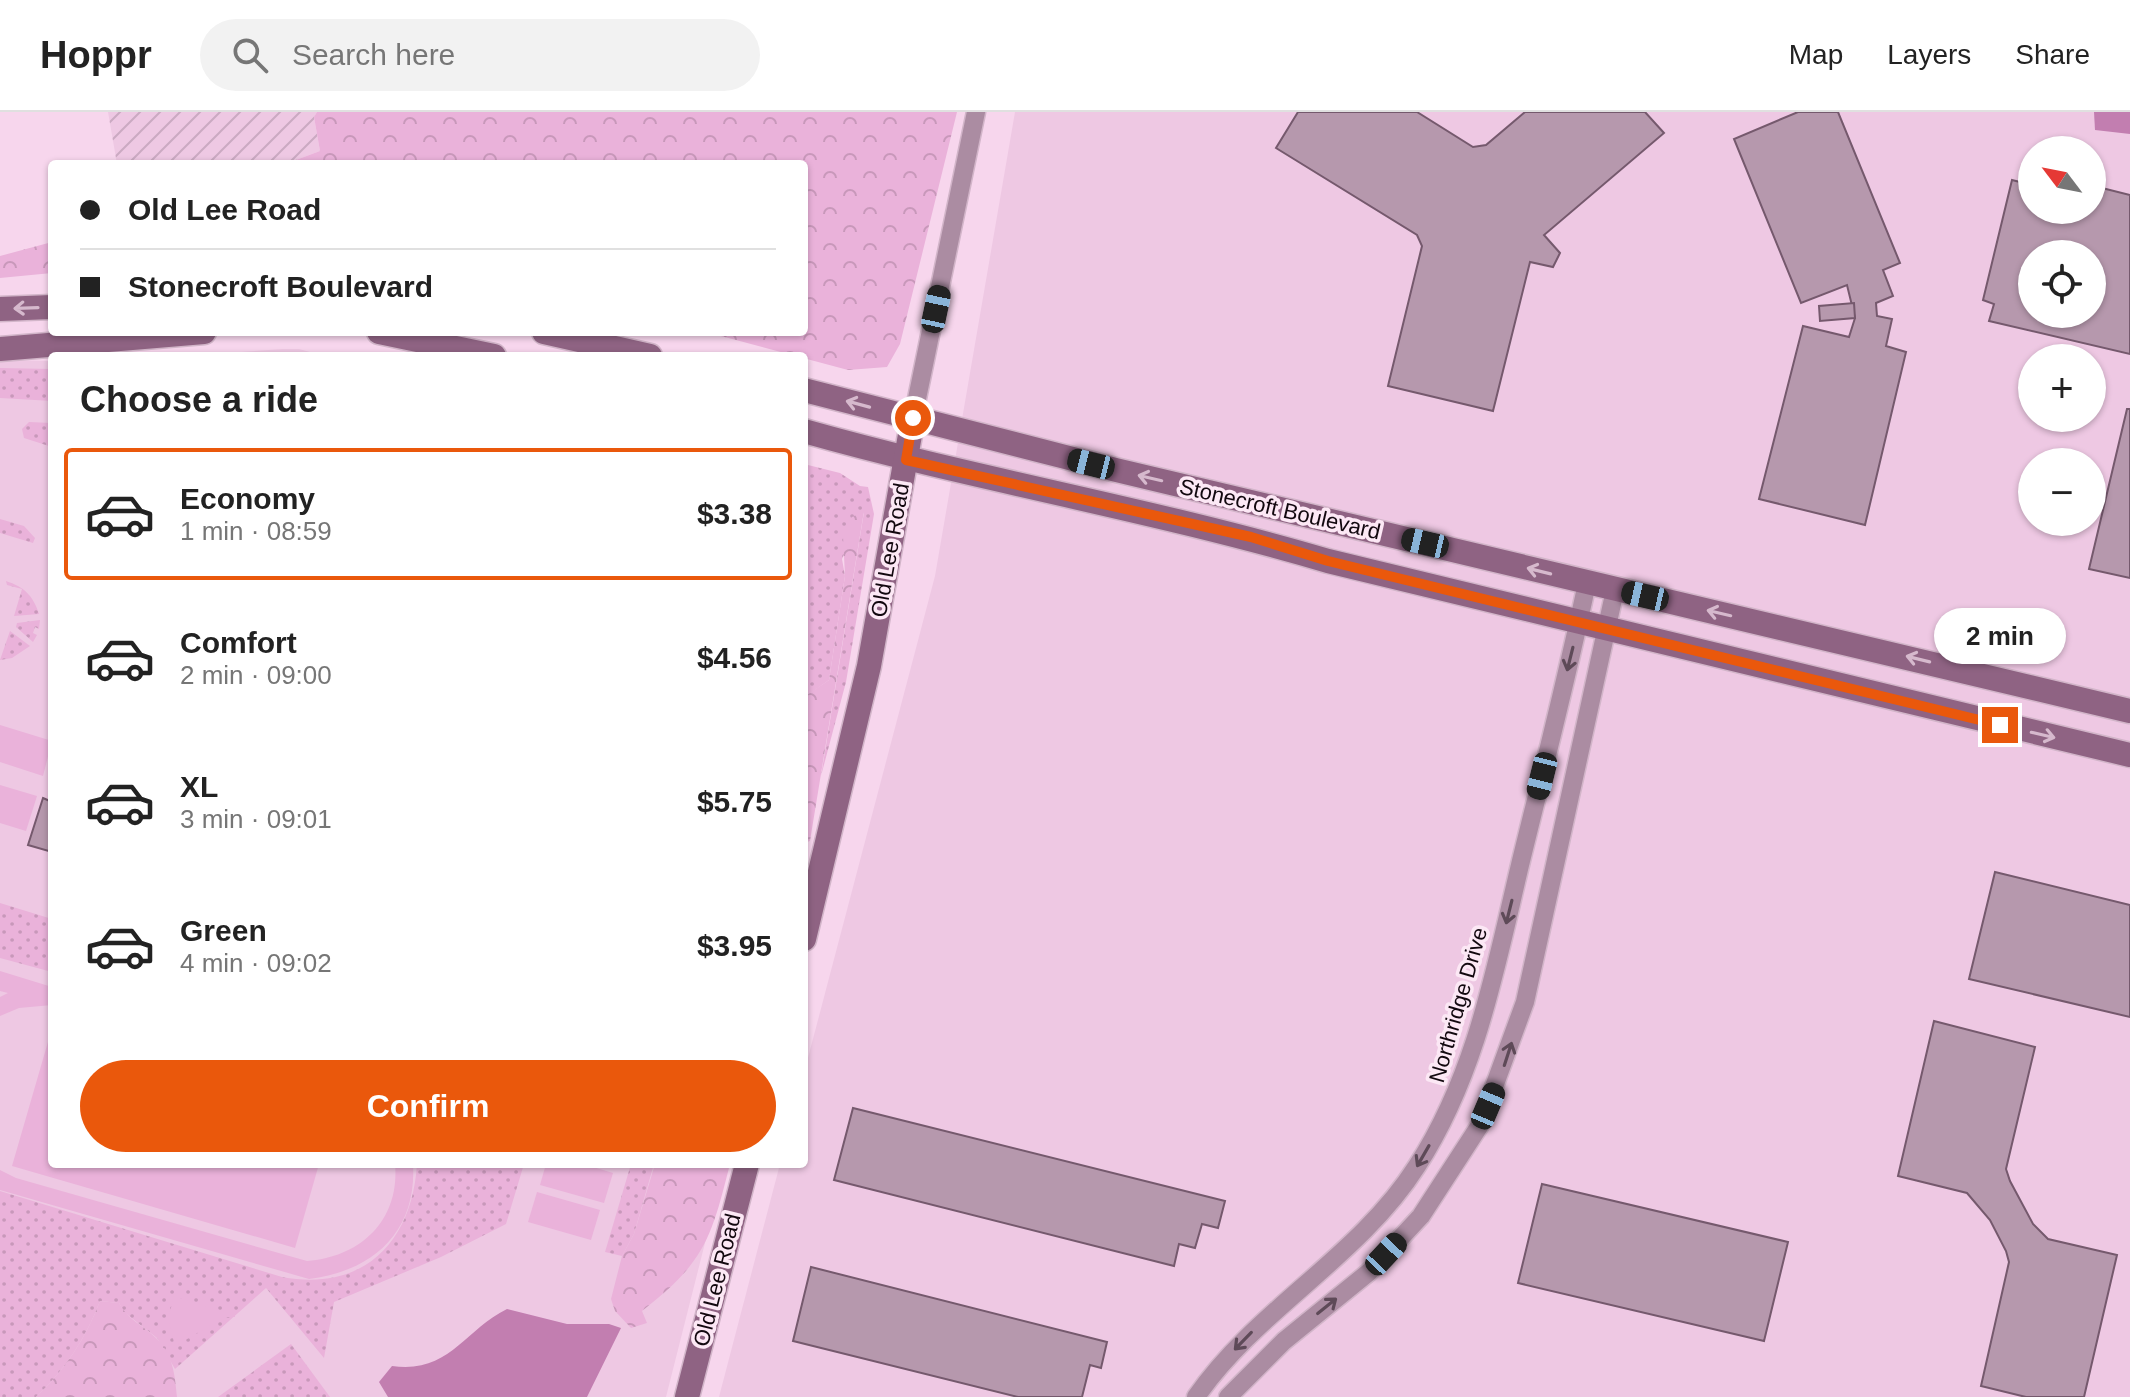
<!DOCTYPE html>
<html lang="en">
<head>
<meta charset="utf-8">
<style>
	body { margin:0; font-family:Helvetica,sans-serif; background:#f2f2f2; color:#222; height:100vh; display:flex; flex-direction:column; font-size:30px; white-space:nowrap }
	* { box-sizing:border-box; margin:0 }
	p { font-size:26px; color:#767676 }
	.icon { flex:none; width:44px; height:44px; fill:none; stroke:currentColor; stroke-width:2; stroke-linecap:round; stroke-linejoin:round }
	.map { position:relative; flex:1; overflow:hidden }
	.panel { position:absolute; left:48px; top:240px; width:760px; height:816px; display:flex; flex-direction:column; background:#fff; border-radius:8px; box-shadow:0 2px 6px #0004 }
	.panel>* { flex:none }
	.top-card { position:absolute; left:48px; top:48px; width:760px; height:176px; border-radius:8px; box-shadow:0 2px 6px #0004; display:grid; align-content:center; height:176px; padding:0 32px; background:#fff }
	.needle { width:52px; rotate:302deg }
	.fabs { position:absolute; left:2018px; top:24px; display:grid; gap:16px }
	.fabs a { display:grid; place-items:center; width:88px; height:88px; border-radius:50%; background:#fff; box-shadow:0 2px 6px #0004; font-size:40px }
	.end { position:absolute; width:36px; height:36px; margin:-18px; border:10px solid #ea580c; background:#fff; box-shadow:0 0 0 4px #fff }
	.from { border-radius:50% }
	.bubble { position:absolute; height:56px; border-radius:28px; background:#fff; box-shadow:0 2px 6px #0004; font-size:26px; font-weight:800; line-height:56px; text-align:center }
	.car { position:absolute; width:24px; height:48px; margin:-24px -12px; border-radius:10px; box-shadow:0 0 6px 2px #0007; background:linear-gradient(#222 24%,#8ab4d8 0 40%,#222 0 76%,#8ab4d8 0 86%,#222 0) }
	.top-card b { display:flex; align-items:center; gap:28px; height:76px; font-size:30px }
	.top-card b+b { border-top:2px solid #e0e0e0 }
	.top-card i { width:20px; height:20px; background:#222 }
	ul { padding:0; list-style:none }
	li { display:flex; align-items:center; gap:24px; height:132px; margin:0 16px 12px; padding:0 16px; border:4px solid transparent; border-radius:8px }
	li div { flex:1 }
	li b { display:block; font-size:30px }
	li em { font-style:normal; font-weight:800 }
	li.on { border-color:#ea580c }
	li>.icon { width:72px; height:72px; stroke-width:1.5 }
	h2 { padding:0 32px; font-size:36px; line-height:96px }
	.button { display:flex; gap:16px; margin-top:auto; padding:16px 32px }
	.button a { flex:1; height:92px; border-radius:48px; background:#ea580c; color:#fff; font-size:32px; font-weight:800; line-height:92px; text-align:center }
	header { display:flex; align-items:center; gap:48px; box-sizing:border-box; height:112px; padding:0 40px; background:#fff; border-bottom:2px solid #e0e0e0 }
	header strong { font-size:38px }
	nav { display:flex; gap:44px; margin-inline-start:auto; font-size:28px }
	.search { width:560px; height:72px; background:#f2f2f2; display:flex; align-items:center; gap:20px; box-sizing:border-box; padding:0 28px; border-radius:44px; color:#767676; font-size:30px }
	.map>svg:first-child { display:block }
</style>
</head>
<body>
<header>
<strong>Hoppr</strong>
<div class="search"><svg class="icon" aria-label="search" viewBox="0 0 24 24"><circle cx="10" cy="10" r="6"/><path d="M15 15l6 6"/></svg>Search here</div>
<nav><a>Map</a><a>Layers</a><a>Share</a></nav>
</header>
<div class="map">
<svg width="2130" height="1285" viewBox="0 0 2130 1285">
	<defs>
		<pattern id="industrial-furrows" width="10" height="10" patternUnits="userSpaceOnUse" patternTransform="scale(2)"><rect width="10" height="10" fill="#eec8e3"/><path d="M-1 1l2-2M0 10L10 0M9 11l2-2" fill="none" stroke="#cbaac2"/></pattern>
		<pattern id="green-dots" width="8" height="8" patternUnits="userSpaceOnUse" patternTransform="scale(2)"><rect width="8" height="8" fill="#eab2da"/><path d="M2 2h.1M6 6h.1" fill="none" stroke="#c898ba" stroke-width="1.8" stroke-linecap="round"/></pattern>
		<pattern id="forest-crowns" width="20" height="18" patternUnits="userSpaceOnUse" patternTransform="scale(2)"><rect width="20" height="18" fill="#eab2da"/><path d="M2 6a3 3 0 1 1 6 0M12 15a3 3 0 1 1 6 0" fill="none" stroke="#c898ba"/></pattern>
	</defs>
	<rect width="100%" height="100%" fill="#f7d6ed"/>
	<!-- built -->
	<g fill="#eec8e3" fill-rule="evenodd">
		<path d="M1015,0h1115v1285h-1411l61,-233h24v-91l131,-497zM2032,38h60v60h-60zM2032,142h60v60h-60zM2032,246h60v60h-60zM2032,350h60v60h-60z"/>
		<path d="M299,237l25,7h-139l98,-7z"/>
		<path d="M0,248l52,1v803h673l-59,233h-666z"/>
	</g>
	<!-- industrial -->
	<path fill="url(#industrial-furrows)" d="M108,0h209l-3,5 6,34 -35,13h-168z"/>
	<!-- green -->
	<g fill="url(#green-dots)">
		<path d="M0,256l52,1v32l-52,-3z"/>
		<path d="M29,310l23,1v24l-28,-9 -2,-9z"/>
		<path d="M804,352l36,9 20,13 8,1 6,27 -28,168 -25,94 43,-264 -22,47 3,17 -16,104 -25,18z"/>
		<path d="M0,407l24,7 11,12 -2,5 -33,-10z"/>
		<path d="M6,469c18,6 27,14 33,33l-25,2 8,-27 -15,-4z"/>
		<path d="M40,508l-1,9 -4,-2 -2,6 4,2 -4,7 -17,-15 1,-4z"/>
		<path d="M10,519l20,15 -18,12 -12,2z"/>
		<path d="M0,791l52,16v53l-52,-14z"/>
		<path d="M417,1052h107l-18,60 -65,33 -107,45 -10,56 -58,-70 -91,81 -18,-31 -33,-26 -5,-9 -19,-2c-14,37 -35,69 -64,96h-36v-206l282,86c81,15 130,-34 135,-113z"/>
		<path d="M631,1052h23l-20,70 -12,22 -17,-4z"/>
		<path d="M291,1232l39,53h-112z"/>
	</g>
	<!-- forest -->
	<g fill="url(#forest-crowns)">
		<path d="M317,0h640l-57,232 -13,23 -39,3 -142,-38h98v-168h-519l35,-13 -6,-34z"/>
		<path d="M52,130v31l-52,5v-22z"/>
		<path d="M864,399l-54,330 -6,2v-146l25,-17 16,-104 -2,-40 9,-19z"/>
		<path d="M655,1052h75c-19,75 -25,98 -88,147l5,12 -16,5 -16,-17 -4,-12 11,-43 12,-22z"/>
		<path d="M100,1189l19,2c8,16 24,22 37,35 17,16 19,37 21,59h-141c29,-27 50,-59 64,-96z"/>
	</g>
	<!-- pitch -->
	<g fill="#eab2da">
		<path d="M0,613l52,16 -9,35 -43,-14z"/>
		<path d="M0,673l37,11 -11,35 -26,-8z"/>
		<path d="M0,859l52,16v18l-33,3 -19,8v-19l8,-4 -8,-2z"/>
		<path d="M52,916v136h267l-24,84 -283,-82z"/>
		<path d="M395,1052h18c4,68 -40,107 -104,115l-309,-89v-20l16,8 291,83c54,-4 93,-41 88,-97z"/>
		<path d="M546,1052h37l30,9 -9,30 -64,-18z"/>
		<path d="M537,1080l63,18 -9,30 -63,-18z"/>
		<path d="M174,1184l50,16 10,-4 1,9h-10l-50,29 -7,-27z"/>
	</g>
	<!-- water -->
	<g fill="#c27eb0">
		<path d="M2094,0h36v22l-35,-4z"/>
		<path d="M507,1197l60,15h42l12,4 -34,69h-199l-9,-15 13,-16c57,8 71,-35 115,-57z"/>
	</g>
	<!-- building -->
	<g fill="#b698ad" stroke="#75596d" stroke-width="2" fill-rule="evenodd">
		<path d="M1298,0h119l56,35 13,-2 39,-33h120l19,21 -120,102 16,18 -7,14 -23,-5 -37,149 -105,-25 34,-140 -5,-11 -141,-87z"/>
		<path d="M1798,0h40l62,151 -17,7 10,26 -17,7 1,13 15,3 -6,27 20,6 -41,173 -106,-26 44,-173 46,11 6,-19 -8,-33 -46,18 -67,-164z"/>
		<path d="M2012,68l20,5v25h60l6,-23 32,8v159l-141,-33 5,-17 -11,-4zM2032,142h60v60h-60z"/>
		<path d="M1854,191l1,15 -35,3 -1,-15z"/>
		<path d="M2127,297h3v169l-41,-9z"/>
		<path d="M43,686l9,4v50l-24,-7z"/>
		<path d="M1995,760l135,33v112l-161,-38z"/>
		<path d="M1934,909l101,26 -29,122 4,12 23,43 15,15 69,16 -33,142h-58l-45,-11 28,-124 -3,-11 -16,-31 -23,-27 -69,-17z"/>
		<path d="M853,996l372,93 -7,27 -16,-4 -7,24 -16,-4 -5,22 -340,-86z"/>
		<path d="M1542,1072l246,58 -24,99 -246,-58z"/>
		<path d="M811,1155l296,75 -6,26 -11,-3 -8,32h-64l-225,-56z"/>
	</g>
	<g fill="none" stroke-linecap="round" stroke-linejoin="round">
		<defs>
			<g id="street">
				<path d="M913,306l63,-306"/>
				<path d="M1196,1285c61,-88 163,-140 221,-231 59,-91 78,-196 103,-301 23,-94 47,-187 67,-282"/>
				<path d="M1228,1285l56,-56 85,-69 52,-56 59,-91 45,-123 90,-412"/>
			</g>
			<g id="secondary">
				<path d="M0,197l52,-2"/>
				<path d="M379,220l115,24"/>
				<path d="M544,220l106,24"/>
				<path d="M0,237l204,-17"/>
				<path d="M804,278l312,80 1014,241"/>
				<path d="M804,319c173,49 352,79 524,130l802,194"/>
				<path d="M804,827l65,-273 44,-248"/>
				<path d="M687,1285l60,-233"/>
			</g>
		</defs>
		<!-- street casing -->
		<use href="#street" stroke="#d2b5c9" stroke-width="21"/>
		<!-- secondary casing -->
		<use href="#secondary" stroke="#d2b5c9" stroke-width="27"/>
		<!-- street -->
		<use href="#street" stroke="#ab8ca2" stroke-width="18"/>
		<!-- secondary -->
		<use href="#secondary" stroke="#8f6383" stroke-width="24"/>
	</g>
	<!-- one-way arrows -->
	<defs><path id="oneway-shaft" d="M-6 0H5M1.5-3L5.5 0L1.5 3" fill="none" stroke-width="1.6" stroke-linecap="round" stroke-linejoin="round" transform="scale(2)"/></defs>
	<g stroke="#d6b9cd">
		<use href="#oneway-shaft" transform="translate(26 196) rotate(178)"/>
		<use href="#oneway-shaft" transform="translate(858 292) rotate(-165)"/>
		<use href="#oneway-shaft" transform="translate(1150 366) rotate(-167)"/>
		<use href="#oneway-shaft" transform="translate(1539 459) rotate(-166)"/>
		<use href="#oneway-shaft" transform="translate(1719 501) rotate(-167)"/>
		<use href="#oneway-shaft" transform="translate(1918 547) rotate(-166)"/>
		<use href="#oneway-shaft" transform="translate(2043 623) rotate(13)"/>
	</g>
	<g stroke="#5e4a58">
		<use href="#oneway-shaft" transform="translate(1570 547) rotate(104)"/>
		<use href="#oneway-shaft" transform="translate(1509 800) rotate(104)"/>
		<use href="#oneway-shaft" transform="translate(1508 942) rotate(-72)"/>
		<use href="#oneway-shaft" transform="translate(1423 1044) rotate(120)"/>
		<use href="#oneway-shaft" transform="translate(1327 1194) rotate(-39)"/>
		<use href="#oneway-shaft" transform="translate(1243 1229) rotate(134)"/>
	</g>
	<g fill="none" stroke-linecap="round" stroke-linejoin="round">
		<!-- route -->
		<path stroke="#ea580c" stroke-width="10" d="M913,306l-7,42 345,77 77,24 672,164"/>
	</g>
	<g text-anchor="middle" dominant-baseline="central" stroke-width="7" stroke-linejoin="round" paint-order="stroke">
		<!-- street labels -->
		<g font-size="22" fill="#12080f" stroke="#fce8f5">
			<text transform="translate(1280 397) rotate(13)">Stonecroft Boulevard</text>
			<text transform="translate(890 438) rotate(-80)">Old Lee Road</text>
			<text transform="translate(1458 893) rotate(-74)">Northridge Drive</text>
			<text transform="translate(717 1168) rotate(-76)">Old Lee Road</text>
		</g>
	</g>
</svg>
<div class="fabs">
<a><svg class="needle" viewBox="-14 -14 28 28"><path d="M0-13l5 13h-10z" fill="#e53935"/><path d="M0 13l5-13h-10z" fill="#767676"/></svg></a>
<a><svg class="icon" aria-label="locate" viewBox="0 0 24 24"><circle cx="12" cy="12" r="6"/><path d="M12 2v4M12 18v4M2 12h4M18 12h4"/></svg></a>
<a>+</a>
<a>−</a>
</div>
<i class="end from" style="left:913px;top:306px"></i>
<i class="end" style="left:2000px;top:613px"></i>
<div class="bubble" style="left:1934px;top:496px;width:132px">2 min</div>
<i class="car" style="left:936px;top:197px;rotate:12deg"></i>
<i class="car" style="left:1091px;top:352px;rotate:284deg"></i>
<i class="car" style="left:1425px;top:431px;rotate:283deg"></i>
<i class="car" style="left:1645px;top:484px;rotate:283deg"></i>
<i class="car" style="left:1542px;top:664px;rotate:194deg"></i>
<i class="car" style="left:1488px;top:994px;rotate:23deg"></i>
<i class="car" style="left:1386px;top:1142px;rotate:43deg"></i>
<div class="top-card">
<b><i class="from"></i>Old Lee Road</b>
<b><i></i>Stonecroft Boulevard</b>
</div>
<section class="panel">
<h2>Choose a ride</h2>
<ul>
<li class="on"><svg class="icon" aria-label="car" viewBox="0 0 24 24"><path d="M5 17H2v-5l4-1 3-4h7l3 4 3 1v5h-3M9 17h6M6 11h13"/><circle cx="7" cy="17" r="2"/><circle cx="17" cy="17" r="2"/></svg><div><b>Economy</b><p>1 min · 08:59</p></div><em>$3.38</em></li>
<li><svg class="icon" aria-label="car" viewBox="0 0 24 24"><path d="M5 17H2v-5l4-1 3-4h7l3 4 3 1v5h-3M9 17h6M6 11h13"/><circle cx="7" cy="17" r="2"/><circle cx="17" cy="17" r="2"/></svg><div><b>Comfort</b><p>2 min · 09:00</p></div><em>$4.56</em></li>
<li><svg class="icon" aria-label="car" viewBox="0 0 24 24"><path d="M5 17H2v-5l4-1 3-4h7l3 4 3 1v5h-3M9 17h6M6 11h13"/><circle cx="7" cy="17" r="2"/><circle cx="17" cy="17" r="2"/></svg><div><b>XL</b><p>3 min · 09:01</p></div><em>$5.75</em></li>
<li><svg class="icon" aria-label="car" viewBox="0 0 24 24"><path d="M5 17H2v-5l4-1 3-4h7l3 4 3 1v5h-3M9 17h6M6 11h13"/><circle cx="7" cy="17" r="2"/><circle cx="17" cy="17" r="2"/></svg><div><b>Green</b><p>4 min · 09:02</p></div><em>$3.95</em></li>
</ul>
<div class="button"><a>Confirm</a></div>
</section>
</div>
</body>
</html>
